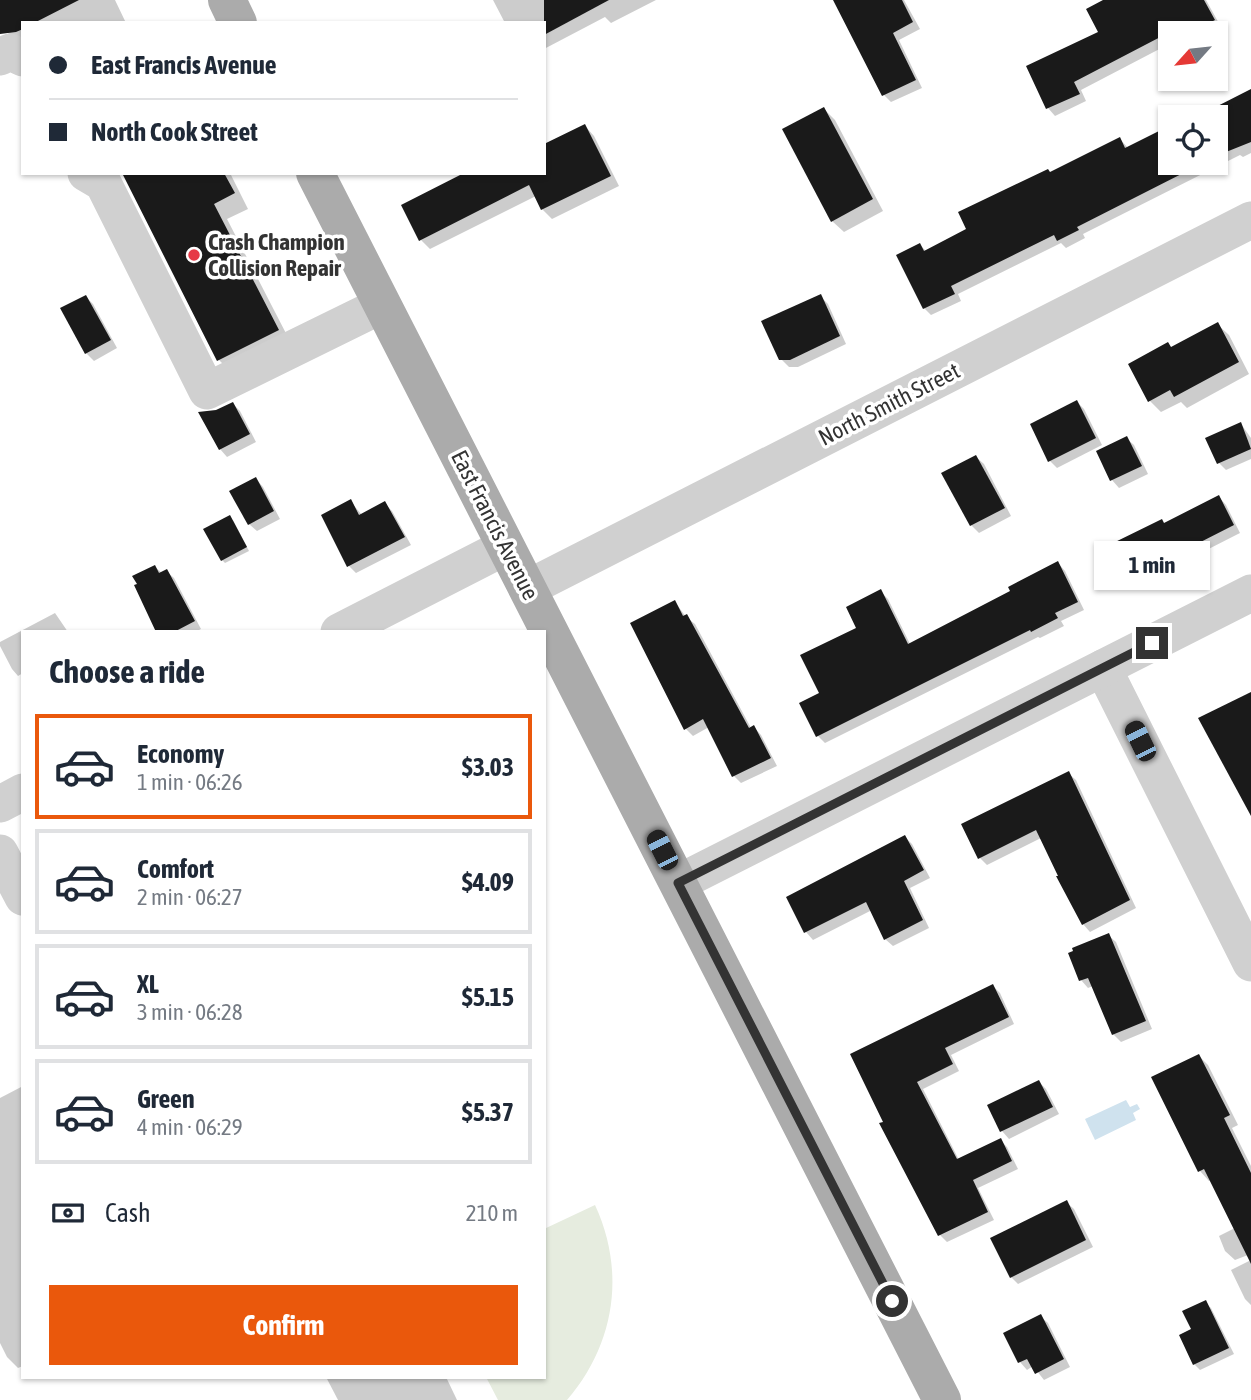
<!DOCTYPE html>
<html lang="en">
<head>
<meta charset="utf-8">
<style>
	body { margin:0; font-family:"Asap Condensed",sans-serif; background:#f2f2f3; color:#1f2937; height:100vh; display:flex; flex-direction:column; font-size:26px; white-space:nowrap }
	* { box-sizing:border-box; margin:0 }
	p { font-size:23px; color:#747a83 }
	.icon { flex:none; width:38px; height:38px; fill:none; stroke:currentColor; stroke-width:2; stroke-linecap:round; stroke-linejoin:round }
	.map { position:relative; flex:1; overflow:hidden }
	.drawer { position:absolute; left:21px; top:630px; width:525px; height:749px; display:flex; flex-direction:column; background:#fff; border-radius:0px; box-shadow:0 2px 5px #0004 }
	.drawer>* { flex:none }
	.banner { position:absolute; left:21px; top:21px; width:525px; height:154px; border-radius:0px; box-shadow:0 2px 5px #0004; display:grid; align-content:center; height:154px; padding:0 28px; background:#fff }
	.needle { width:46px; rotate:243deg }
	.tools { position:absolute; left:1158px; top:21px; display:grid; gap:14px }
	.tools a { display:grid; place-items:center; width:70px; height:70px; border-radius:0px; background:#fff; box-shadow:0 2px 5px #0004; font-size:35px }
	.end { position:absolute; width:32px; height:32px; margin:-16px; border:9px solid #333; background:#fff; box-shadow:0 0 0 4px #fff }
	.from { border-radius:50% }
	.bubble { position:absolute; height:49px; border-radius:0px; background:#fff; box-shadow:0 2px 5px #0004; font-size:23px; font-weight:700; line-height:49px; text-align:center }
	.car { position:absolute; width:21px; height:42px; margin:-21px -10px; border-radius:9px; box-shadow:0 0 5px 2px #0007; background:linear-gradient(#222 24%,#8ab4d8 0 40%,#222 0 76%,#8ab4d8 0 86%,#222 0) }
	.banner b { display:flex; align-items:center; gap:24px; height:66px; font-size:26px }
	.banner b+b { border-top:2px solid #e0e1e3 }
	.banner i { width:18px; height:18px; background:#1f2937 }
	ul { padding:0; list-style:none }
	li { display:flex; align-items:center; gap:21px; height:105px; margin:0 14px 10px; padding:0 14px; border:4px solid #e0e1e3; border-radius:0px }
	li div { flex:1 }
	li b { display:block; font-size:26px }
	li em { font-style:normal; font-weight:700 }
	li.selected { border-color:#ea580c }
	li>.icon { width:63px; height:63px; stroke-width:1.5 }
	h2 { padding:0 28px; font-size:32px; line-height:84px }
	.pay { display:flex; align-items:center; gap:18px; height:77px; padding:0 28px; font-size:26px }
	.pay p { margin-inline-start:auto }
	.cta { display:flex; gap:14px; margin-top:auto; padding:14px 28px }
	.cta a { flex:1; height:80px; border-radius:0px; background:#ea580c; color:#fff; font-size:28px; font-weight:700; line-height:80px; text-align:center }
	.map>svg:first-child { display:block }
</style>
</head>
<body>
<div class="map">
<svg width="1251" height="1400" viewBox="0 0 1251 1400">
	<rect width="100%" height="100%" fill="#fff"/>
	<!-- green -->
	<path fill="#e6ecdf" d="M595,1205c31,67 20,139 -28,195h-69l-12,-23h58v-148z"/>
	<!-- water -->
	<path fill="#cfe2ee" d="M1126,1100l4,7 7,-3 3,5 -7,4 3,7 -41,20 -10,-21z"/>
	<!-- shadow -->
	<g fill="#0003">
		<path d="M0,0h115l11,23h-103l-2,24 -15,-16 -6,-11z"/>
		<path d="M493,0h163l-45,23 -6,-6 -61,32v-26h-39z"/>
		<path d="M850,0h54l16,29 -21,11 23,48 -31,14 -7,-7z"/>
		<path d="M1107,0h99l15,27 -11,6h-39v10l-90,47 5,11 -31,15 -7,-8 -19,-42 72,-33z"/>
		<path d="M1251,93v60l-8,4 -3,-2 -157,79 2,4 -19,10 -5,-5 -103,51 3,7 -30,14 -7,-7 -4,-63 6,6 43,-21 82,-56 69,-35 8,9 43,15h45v-46h-16z"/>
		<path d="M824,109l11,11 48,91 -39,21 -12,-11z"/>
		<path d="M585,126l9,10 25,50 -67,33 -10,-10 -6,-13 -106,53 -9,-9 123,-67z"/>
		<path d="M124,173h106l18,36 -21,10 65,126 -58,30 -15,-15z"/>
		<path d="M86,297l7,7 24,44 -23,13 -8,-8z"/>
		<path d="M821,297l7,7 18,40 -48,23h-9l-8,-8z"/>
		<path d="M1217,324l12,11 20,39 -62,34 -6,-6 -20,10 -11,-11 22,-52z"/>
		<path d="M1077,402l7,7 18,36 -45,23 -7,-7z"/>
		<path d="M233,404l7,7 16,31 -29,15 -7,-8 -4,-37z"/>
		<path d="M1241,424l10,14v21l-25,11 -7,-7z"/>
		<path d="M1126,438l8,7 14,29 -29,14 -7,-8 -14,-28z"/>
		<path d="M976,457l8,7 27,52 -32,17 -8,-8 -27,-51z"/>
		<path d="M256,479l7,8 17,32 -23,12 -8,-7z"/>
		<path d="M1219,497l7,8 14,28 -55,28 2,3 -53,26 -7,-7 38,-58z"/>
		<path d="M350,501l12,14 23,-11 7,7 19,34 -55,28 -7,-7 -26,-51z"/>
		<path d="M233,520l16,31 -24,12 -3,-3z"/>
		<path d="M1058,563l7,8 19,39 -23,11 3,5 -24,12 -2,-1 -213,106 -7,-7 3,-42 60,-102 7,7 22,45 102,-52z"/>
		<path d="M155,567l7,6 4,-2 8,7 27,51 -6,3h-37z"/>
		<path d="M675,602l11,15 9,7 56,104 3,-1 7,8 16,31 -36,17 -7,-7 -25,-49 -16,9 -7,-7z"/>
		<path d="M55,613l13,19h-45v41l-5,3 -6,-7 -12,-23v-4z"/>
		<path d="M1068,773l8,7 60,128 -46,24 -7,-8 -42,-86 -54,27 -7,-7z"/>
		<path d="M905,837l7,7 18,34 -20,10 19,40 -36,18 -8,-7 -13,-29 -59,30 -7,-8 -18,-35z"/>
		<path d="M1108,935l8,7 36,87 -31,13 -8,-8 -20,-48 -5,2 -7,-8z"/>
		<path d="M993,986l7,7 14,31 -63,31 8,16 -36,18 36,71 41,-20 7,7 11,22 -40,19 16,32 -47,22 -7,-7 -88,-180z"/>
		<path d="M1199,1056l9,9 30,60 -6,3 19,38v139l-6,-6 -14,-29 20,-10 -3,-5 -13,5 -10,-9 -6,-15 16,-8 -24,-48 -2,1 -9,-10 -46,-93z"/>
		<path d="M1039,1082l7,7 13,25 -50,25 -7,-8z"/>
		<path d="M23,1086v280l-5,2 -11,-11 -7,-14v-245z"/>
		<path d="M1066,1202l8,7 19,38 -75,37 -7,-7z"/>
		<path d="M1205,1303l6,5 23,46 -34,16 -6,-6 -1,-34z"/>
		<path d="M1040,1316l8,7 22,44 -26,13 -11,-14 -6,4 -7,-8z"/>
		<path d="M326,1377h120l11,23h-119z"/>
	</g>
	<!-- building -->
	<g fill="#1a1a1a">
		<path d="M0,0h79l-45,23h-11v6l-7,3 -16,2z"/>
		<path d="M544,0h65l-65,35z"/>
		<path d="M833,0h69l11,22 -20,11 23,47 -34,16z"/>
		<path d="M1103,0h101l11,20 -26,13h-21l-94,49 6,12 -34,15 -20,-43 72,-34 -12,-23z"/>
		<path d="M1251,89v53l-35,14v-39h-20z"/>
		<path d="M824,107l49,92 -42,23 -49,-93z"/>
		<path d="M585,124l26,52 -70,34 -12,-25 -110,56 -18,-36 63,-32h80v-29z"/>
		<path d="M1171,125v38h32l-126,64 2,3 -22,11 -3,-6 -103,51 4,8 -32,15 -27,-54 24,-12 4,8 42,-22 -8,-17 90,-43 2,3 70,-35 5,11z"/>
		<path d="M122,173h102l11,20 -21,11 65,126 -62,31z"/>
		<path d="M821,294l19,42 -50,24h-11l-18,-39z"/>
		<path d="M86,295l25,45 -26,14 -25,-46z"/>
		<path d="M1218,322l21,40 -65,35 -4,-7 -22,12 -20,-38 40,-22 3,5z"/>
		<path d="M1077,400l19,38 -48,24 -18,-38z"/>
		<path d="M233,402l17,32 -31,16 -21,-38 18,-2z"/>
		<path d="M1241,422l10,27 -34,15 -12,-26z"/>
		<path d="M1127,436l15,30 -32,15 -14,-30z"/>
		<path d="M976,455l29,53 -35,18 -29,-53z"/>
		<path d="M256,477l18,34 -26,14 -19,-34z"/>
		<path d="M1219,495l15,30 -55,28 2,3 -56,28 -18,-38 55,-27 2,4z"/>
		<path d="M351,499l8,16 26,-14 20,36 -58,30 -26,-52z"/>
		<path d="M230,515l17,32 -26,14 -18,-32z"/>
		<path d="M1058,561l20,41 -23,11 3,5 -27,14 -1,-2 -214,107 -17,-34 20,-10 -19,-38 56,-27 -10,-21 35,-18 27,55 102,-53 -2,-4z"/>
		<path d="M155,565l4,8 8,-4 28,52 -21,11h-18l-22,-47 3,-1 -5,-8z"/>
		<path d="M675,600l8,16 4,-2 62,114 5,-3 17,33 -39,19 -29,-58 -19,11 -54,-107z"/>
		<path d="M1251,692v124l-53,-98z"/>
		<path d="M1069,771l61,129 -48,25 -26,-49h2l-22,-46 -58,29 -17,-35z"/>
		<path d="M905,835l19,35 -20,11 19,39 -39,20 -18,-38 -62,31 -18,-36z"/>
		<path d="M1109,933l37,88 -34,14 -24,-57 -9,3 -11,-28 5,-2 -1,-3z"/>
		<path d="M993,984l16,33 -64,31 8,16 -36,18 40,77 44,-21 11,23 -39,19 15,32 -50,24 -59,-113 4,-1 -33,-68z"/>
		<path d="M1199,1054l31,61 -6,3 27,55v91l-47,-95 -6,3 -47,-95z"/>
		<path d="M1039,1080l14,27 -53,25 -13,-27z"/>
		<path d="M1067,1200l19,40 -76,38 -20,-40z"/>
		<path d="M1206,1300l23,48 -36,17 -14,-30 12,-6 -9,-18z"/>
		<path d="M1041,1314l23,45 -29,15 -8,-15 -9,4 -15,-30z"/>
	</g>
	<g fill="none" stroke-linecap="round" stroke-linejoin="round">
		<!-- minor -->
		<g stroke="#d0d0d0" stroke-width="37">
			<path d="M0,57l10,-5 13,6"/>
			<path d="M86,173l17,10 104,208 175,-86"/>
			<path d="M528,588l723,-368"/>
			<path d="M339,632l166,-85"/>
			<path d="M1103,668l148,295"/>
			<path d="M0,804l23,-12"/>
			<path d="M0,853l23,44"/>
			<path d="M678,883l573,-290"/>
		</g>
		<!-- major -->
		<g stroke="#ababab" stroke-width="38">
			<path d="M227,0l11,23"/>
			<path d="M315,173l627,1227"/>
		</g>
	</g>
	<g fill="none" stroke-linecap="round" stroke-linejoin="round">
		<!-- route -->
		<path stroke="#333" stroke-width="9" d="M892,1301l-214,-418 474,-240"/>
	</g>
	<!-- markers -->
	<circle fill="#e63946" stroke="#fff" stroke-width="2.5" cx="194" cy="255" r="7"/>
	<g text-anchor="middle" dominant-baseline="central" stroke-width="7" stroke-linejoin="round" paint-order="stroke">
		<!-- poi labels -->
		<g font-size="23" font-weight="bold" fill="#333" stroke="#fff" text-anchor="start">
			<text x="208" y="242">Crash Champion<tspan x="208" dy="26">Collision Repair</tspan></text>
		</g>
		<!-- street labels -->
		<g font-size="23" fill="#333" stroke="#fff">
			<text transform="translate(889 404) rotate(-27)">North Smith Street</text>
			<text transform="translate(495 525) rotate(63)">East Francis Avenue</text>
		</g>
	</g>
</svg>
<div class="tools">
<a><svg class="needle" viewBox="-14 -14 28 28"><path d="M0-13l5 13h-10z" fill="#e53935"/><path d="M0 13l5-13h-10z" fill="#747a83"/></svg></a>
<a><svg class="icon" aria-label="locate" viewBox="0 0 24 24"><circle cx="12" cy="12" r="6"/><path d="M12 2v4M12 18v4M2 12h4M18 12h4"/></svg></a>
</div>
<i class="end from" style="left:892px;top:1301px"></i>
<i class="end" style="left:1152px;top:643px"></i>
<div class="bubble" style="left:1094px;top:541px;width:116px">1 min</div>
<i class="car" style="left:1140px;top:741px;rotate:334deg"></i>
<i class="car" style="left:662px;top:850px;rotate:333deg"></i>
<div class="banner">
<b><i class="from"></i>East Francis Avenue</b>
<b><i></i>North Cook Street</b>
</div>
<section class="drawer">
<h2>Choose a ride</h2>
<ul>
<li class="selected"><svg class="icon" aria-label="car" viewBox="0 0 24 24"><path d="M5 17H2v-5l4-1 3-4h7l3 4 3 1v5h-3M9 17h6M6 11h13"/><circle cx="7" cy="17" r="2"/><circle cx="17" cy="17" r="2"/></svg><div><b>Economy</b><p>1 min · 06:26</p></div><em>$3.03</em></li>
<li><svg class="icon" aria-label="car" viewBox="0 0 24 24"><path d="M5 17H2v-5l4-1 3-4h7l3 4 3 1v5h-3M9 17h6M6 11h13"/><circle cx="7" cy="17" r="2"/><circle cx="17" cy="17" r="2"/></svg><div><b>Comfort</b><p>2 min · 06:27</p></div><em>$4.09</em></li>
<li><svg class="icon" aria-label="car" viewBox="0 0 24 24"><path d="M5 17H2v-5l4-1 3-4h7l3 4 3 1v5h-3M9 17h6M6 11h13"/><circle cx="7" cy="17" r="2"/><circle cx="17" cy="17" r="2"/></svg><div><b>XL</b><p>3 min · 06:28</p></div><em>$5.15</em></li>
<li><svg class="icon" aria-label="car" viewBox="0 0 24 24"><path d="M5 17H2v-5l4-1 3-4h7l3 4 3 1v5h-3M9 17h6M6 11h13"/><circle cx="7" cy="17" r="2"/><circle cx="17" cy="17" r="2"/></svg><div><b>Green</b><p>4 min · 06:29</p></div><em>$5.37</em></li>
</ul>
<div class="pay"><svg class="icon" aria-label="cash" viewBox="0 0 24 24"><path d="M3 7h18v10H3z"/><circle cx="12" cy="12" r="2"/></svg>Cash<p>210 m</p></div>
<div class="cta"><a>Confirm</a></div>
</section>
</div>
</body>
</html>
